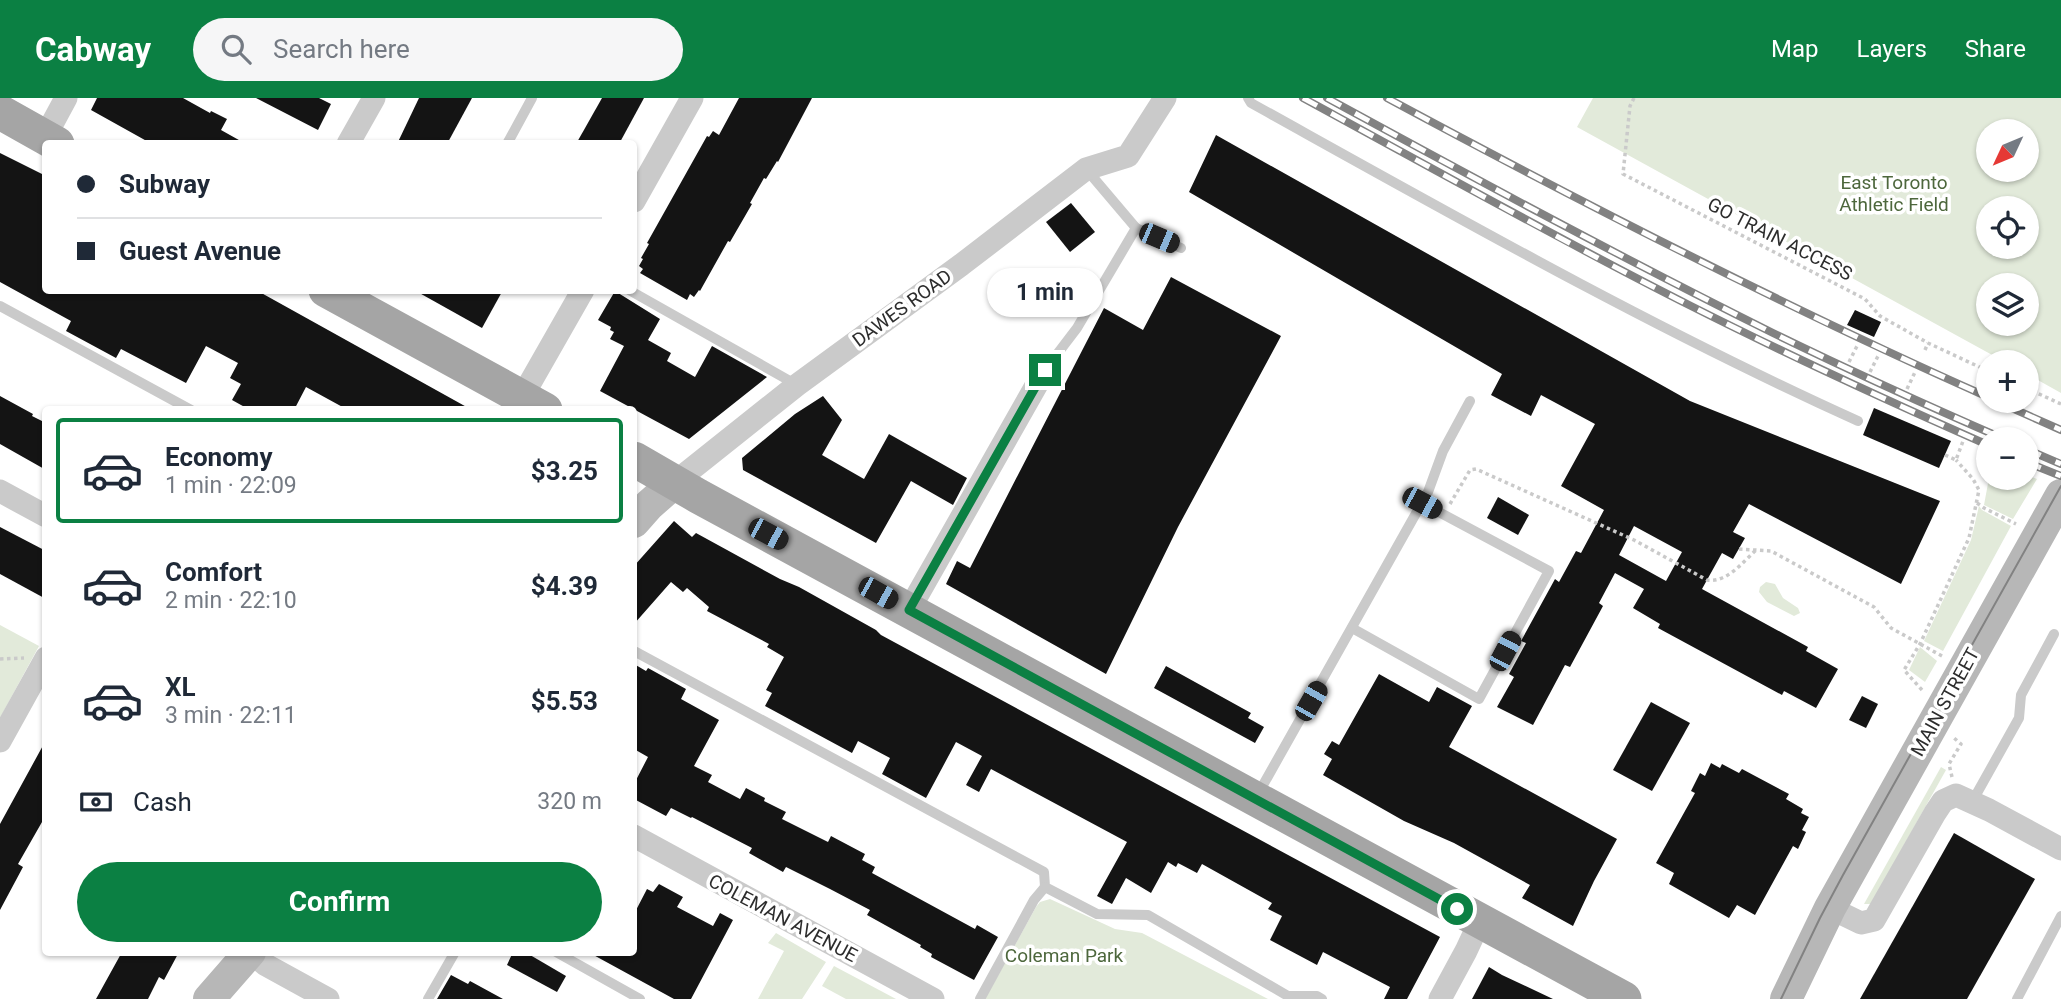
<!DOCTYPE html>
<html lang="en">
<head>
<meta charset="utf-8">
<style>
	body { margin:0; font-family:Roboto,sans-serif; background:#f6f6f7; color:#1f2937; height:100vh; display:flex; flex-direction:column; font-size:26px; white-space:nowrap }
	* { box-sizing:border-box; margin:0 }
	p { font-size:23px; color:#747a83 }
	.icon { flex:none; width:38px; height:38px; fill:none; stroke:currentColor; stroke-width:2; stroke-linecap:round; stroke-linejoin:round }
	.map { position:relative; flex:1; overflow:hidden }
	.drawer { position:absolute; left:42px; top:308px; width:595px; height:550px; display:flex; flex-direction:column; background:#fff; border-radius:7px; box-shadow:0 2px 5px #0004 }
	.drawer>* { flex:none }
	.banner { position:absolute; left:42px; top:42px; width:595px; height:154px; border-radius:7px; box-shadow:0 2px 5px #0004; display:grid; align-content:center; height:154px; padding:0 35px; background:#fff }
	.needle { width:46px; rotate:226deg }
	.buttons { position:absolute; left:1976px; top:21px; display:grid; gap:14px }
	.buttons a { display:grid; place-items:center; width:63px; height:63px; border-radius:50%; background:#fff; box-shadow:0 2px 5px #0004; font-size:35px }
	.end { position:absolute; width:32px; height:32px; margin:-16px; border:9px solid #0b8043; background:#fff; box-shadow:0 0 0 4px #fff }
	.from { border-radius:50% }
	.bubble { position:absolute; height:49px; border-radius:24px; background:#fff; box-shadow:0 2px 5px #0004; font-size:23px; font-weight:700; line-height:49px; text-align:center }
	.car { position:absolute; width:21px; height:42px; margin:-21px -10px; border-radius:9px; box-shadow:0 0 5px 2px #0007; background:linear-gradient(#222 24%,#8ab4d8 0 40%,#222 0 76%,#8ab4d8 0 86%,#222 0) }
	.banner b { display:flex; align-items:center; gap:24px; height:66px; font-size:26px }
	.banner b+b { border-top:2px solid #e0e1e3 }
	.banner i { width:18px; height:18px; background:#1f2937 }
	ul { padding:12px 0 0; list-style:none }
	li { display:flex; align-items:center; gap:21px; height:105px; margin:0 14px 10px; padding:0 21px; border:4px solid transparent; border-radius:7px }
	li div { flex:1 }
	li b { display:block; font-size:26px }
	li em { font-style:normal; font-weight:700 }
	li.selected { border-color:#0b8043 }
	li>.icon { width:63px; height:63px; stroke-width:1.5 }
	.pay { display:flex; align-items:center; gap:18px; height:77px; padding:0 35px; font-size:26px }
	.pay p { margin-inline-start:auto }
	.action { display:flex; gap:14px; margin-top:auto; padding:14px 35px }
	.action a { flex:1; height:80px; border-radius:42px; background:#0b8043; color:#fff; font-size:28px; font-weight:700; line-height:80px; text-align:center }
	header { display:flex; align-items:center; gap:42px; box-sizing:border-box; height:98px; padding:0 35px; background:#0b8043; color:#fff }
	header strong { font-size:33px }
	nav { display:flex; gap:38px; margin-inline-start:auto; font-size:24px }
	.search { width:490px; height:63px; background:#f6f6f7; display:flex; align-items:center; gap:18px; box-sizing:border-box; padding:0 24px; border-radius:38px; color:#747a83; font-size:26px }
	.map>svg:first-child { display:block }
</style>
</head>
<body>
<header>
<strong>Cabway</strong>
<div class="search"><svg class="icon" aria-label="search" viewBox="0 0 24 24"><circle cx="10" cy="10" r="6"/><path d="M15 15l6 6"/></svg>Search here</div>
<nav><a>Map</a><a>Layers</a><a>Share</a></nav>
</header>
<div class="map">
<svg width="2061" height="901" viewBox="0 0 2061 901">
	<rect width="100%" height="100%" fill="#fff"/>
	<!-- green -->
	<g fill="#e2eada" fill-rule="evenodd">
		<path d="M1593,0h468v295l-34,-19 -1,-12h-21l-428,-235zM1988,33h38v39h-38zM2026,110v39h-38v-39zM2026,187v39h-38v-39z"/>
		<path d="M2027,377l10,4 -24,40 -29,-14 5,-27h37z"/>
		<path d="M1979,408l3,4 29,16 -68,125 -19,-10 47,-101z"/>
		<path d="M1766,484l9,2 8,14 15,10 2,5 -6,3 -27,-14 -8,-10 1,-5z"/>
		<path d="M0,527l39,21 -39,72z"/>
		<path d="M1920,549l17,14 -12,21 -16,-12z"/>
		<path d="M1941,669l5,3 -75,134h-7z"/>
		<path d="M1050,801l65,30 27,4 126,66h-283l51,-92 4,-5z"/>
		<path d="M776,835l50,29 -24,37h-44l26,-48 -16,-8z"/>
		<path d="M834,868l62,33h-50l-24,-13z"/>
	</g>
	<!-- building -->
	<g fill="#141414" fill-rule="evenodd">
		<path d="M97,0h86l27,15 1,-2 16,8 -6,11 25,14h-94l-61,-34z"/>
		<path d="M256,0h63l12,6 -13,26z"/>
		<path d="M419,0h53l-25,46h-50z"/>
		<path d="M602,0h42l-25,46h-43z"/>
		<path d="M739,0h73l-34,64 -1,-1 -11,18 -2,-1 -14,25 2,1 -22,38 -2,-1 -28,50 -1,-1 -5,7 -4,-3 -3,6 -47,-27 3,-4 -4,-3 4,-7 -2,-1 8,-14 -2,-1 60,-107 2,1 4,-6 6,4z"/>
		<path d="M1216,37l474,266 250,100 -39,83 -152,-80 -16,28 12,6 -12,21 -11,-6 -20,36 106,58 -2,4 32,18 -22,39 -32,-17 -2,4 -124,-67 2,-4 -27,-16 11,-19 -29,-16 -16,30 4,3 -33,61 -5,-2 -32,60 -36,-18 17,-30 -5,-3 17,-31 -5,-2 34,-62 4,3 17,-31 5,2 23,-43 -43,-24 34,-62 -54,-29 -10,21 -40,-21 11,-21 -313,-182zM1634,428l48,26 -16,29 -47,-26z"/>
		<path d="M0,55l46,23v114h210l216,120h-124l-42,-23 -12,23h-44l-18,-10 9,-16 -11,-6 8,-15 -32,-17 -20,37 -65,-34 -5,9 -50,-27 5,-10 -71,-39z"/>
		<path d="M1071,105l24,29 -25,20 -24,-30z"/>
		<path d="M1171,179l110,59 -103,191 -72,147 -160,-90 11,-23 13,7 134,-260 39,22z"/>
		<path d="M414,192h89l-21,38z"/>
		<path d="M615,193l45,28 -12,21 23,13 -4,8 28,16 17,-31 55,31 -78,62 -89,-48 24,-45 -14,-7 4,-7 -4,-2 1,-3 -13,-7z"/>
		<path d="M1855,212l26,12 -7,15 -27,-12z"/>
		<path d="M0,298l33,18 -1,2 14,7v47l-46,-26z"/>
		<path d="M823,298l19,24 -20,35 42,24 25,-45 78,44 -14,27 -42,-24 -35,62 -133,-73 -1,-12 53,-44z"/>
		<path d="M1874,310l77,33 -12,27 -76,-33z"/>
		<path d="M1498,399l31,18 -11,20 -31,-17z"/>
		<path d="M674,423l18,16 4,-4 84,46 19,8 77,43 5,5 559,302 -33,62h-23l6,-12 -67,-35 -6,13 -47,-25 12,-24 -14,-7 4,-6 -70,-39 -5,9 -19,-10 -2,4 -8,-5 -17,31 -25,-15 -14,26 -15,-8 30,-54 -136,-73 -12,23 -13,-7 16,-29 -26,-14 -30,56 -44,-24 8,-16 -32,-17 -6,12 -87,-47 7,-13 -6,-3 18,-33 -17,-10 2,-3 -62,-33 2,-4 -22,-19 -4,4 -12,-10 -37,42v-58z"/>
		<path d="M0,429l46,24v48l-46,-25z"/>
		<path d="M634,566l12,7 2,-3 38,21 -5,10 38,21 -25,46 18,9 -4,7 32,17 6,-11 19,10 -1,3 22,11 -4,7 46,23 3,-6 34,18 -3,6 13,7 -3,6 103,56 2,-4 21,12 -24,43 -43,-23 1,-3 -12,-7 1,-2 -54,-30 3,-5 -40,-21 -44,-22 -3,5 -34,-19 3,-5 -60,-31 -1,1 -20,-10 -5,8 -32,-17v-15l14,-27 -14,-8z"/>
		<path d="M1166,568l85,47 -3,5 16,9 -9,16 -101,-55z"/>
		<path d="M1379,576l50,28 8,-15 35,19 -23,41 168,92 -23,42 -21,45 -51,-28 8,-13 -76,-42 -50,-22 -81,-46 9,-16 -8,-5 8,-13 7,4z"/>
		<path d="M1862,598l16,8 -12,24 -17,-8z"/>
		<path d="M1651,604l39,21 -38,68 -39,-21z"/>
		<path d="M46,642v75l-28,49 5,3 -23,43v-86z"/>
		<path d="M1711,665l9,5 2,-4 17,9 3,-4 47,25 -3,5 17,10 -2,4 8,4 -7,13 4,2 -8,17 -5,-3 -38,69 -18,-10 -8,13 -60,-34 5,-11 -18,-10 39,-70 -4,-2 9,-18 5,3z"/>
		<path d="M1954,735l81,46 -68,120h-107z"/>
		<path d="M659,786l24,13 -6,10 36,19 7,-13 13,7 -42,79h-17l-86,-47h46v-38l13,-25 6,3z"/>
		<path d="M122,854h57l-15,28 -5,-3 -11,22h-52z"/>
		<path d="M513,854h12l41,24 -9,16 -50,-27z"/>
		<path d="M1489,869l13,8 51,24h-81z"/>
		<path d="M451,877l17,9 2,-3 33,18h-66z"/>
	</g>
	<g fill="none" stroke-linecap="round" stroke-linejoin="round">
		<!-- path -->
		<g stroke="#cacaca" stroke-width="3.5" stroke-dasharray="3.5 3.5" stroke-linecap="butt">
			<path d="M1634,0l-4,8 -7,68 242,125 15,17 48,27 60,28"/>
			<path d="M1925,252l3,-7"/>
			<path d="M1849,264l9,-18"/>
			<path d="M1870,274l9,-18"/>
			<path d="M2026,290l35,16"/>
			<path d="M1907,291l9,-19"/>
			<path d="M1945,357l11,5 7,-19"/>
			<path d="M1977,405l7,5 32,16"/>
			<path d="M1450,406l20,-34 6,-1 158,71 73,40c20,3 36,-18 49,-30"/>
			<path d="M1739,451l32,2 103,56 17,21 51,28"/>
			<path d="M0,561l24,-1"/>
			<path d="M1922,592l-18,-20 16,-26 49,-106 10,-48 -6,-11 -17,-19"/>
			<path d="M1952,679l-3,-13 12,-20 -7,-6"/>
		</g>
		<!-- lane -->
		<g stroke="#cacaca" stroke-width="10">
			<path d="M1248,0l3,5c200,111 399,224 607,318"/>
			<path d="M507,46l25,-46"/>
			<path d="M1086,71l50,59"/>
			<path d="M629,192l168,95"/>
			<path d="M0,208l191,104"/>
			<path d="M1045,272l32,-42 59,-100 45,20"/>
			<path d="M1352,530l127,71 70,-128 -127,-68"/>
			<path d="M634,553l410,221 1,15 52,27 51,1 140,81h29l5,3"/>
			<path d="M1258,696l170,-302 15,-41 27,-50"/>
			<path d="M1972,704l47,-84 2,-23 33,-61"/>
			<path d="M556,854l84,47"/>
			<path d="M428,901l27,-47"/>
			<path d="M980,901l54,-99 11,-13"/>
			<path d="M2017,901l44,-83"/>
		</g>
		<!-- street -->
		<g stroke="#cacaca" stroke-width="23">
			<path d="M45,39l21,-39"/>
			<path d="M348,46l26,-46"/>
			<path d="M634,103l58,-103"/>
			<path d="M522,299l61,-107"/>
			<path d="M674,385l123,-98 164,-120 125,-96 42,-13 37,-58"/>
			<path d="M0,393l46,25"/>
			<path d="M909,512l136,-240"/>
			<path d="M0,643l46,-83"/>
			<path d="M634,738l299,163"/>
			<path d="M1830,810l31,15 13,-3 61,-107 8,-12 13,-6 33,15 72,39"/>
			<path d="M250,854l16,13 62,34"/>
			<path d="M1440,901l26,-48 14,-30"/>
		</g>
		<!-- secondary -->
		<g stroke="#b7b7b7" stroke-width="32">
			<path d="M634,424l15,-17 25,-22"/>
			<path d="M209,901l41,-47"/>
			<path d="M1786,901l44,-91 231,-413"/>
		</g>
		<!-- primary -->
		<g stroke="#a5a5a5" stroke-width="35">
			<path d="M0,14l57,32"/>
			<path d="M326,192l219,120"/>
			<path d="M634,361l64,37 926,503"/>
		</g>
		<!-- tram -->
		<path stroke="#828282" stroke-width="2" d="M1781,901l39,-81 23,-43 218,-389"/>
		<defs>
			<g id="rail">
				<path d="M1303,0c129,70 257,142 388,208 97,49 197,95 297,139"/>
				<path d="M1327,0c147,80 295,160 446,235 76,37 153,72 231,106"/>
				<path d="M1387,0c197,106 396,208 601,299"/>
				<path d="M1996,303l65,29"/>
				<path d="M2026,351l35,15"/>
				<path d="M2026,364l35,14"/>
			</g>
		</defs>
		<!-- rail casing -->
		<use href="#rail" stroke="#828282" stroke-width="8"/>
		<!-- rail -->
		<use href="#rail" stroke="#fff" stroke-width="5" stroke-dasharray="16" stroke-linecap="butt"/>
	</g>
	<g fill="none" stroke-linecap="round" stroke-linejoin="round">
		<!-- route -->
		<path stroke="#0b8043" stroke-width="9" d="M1045,272l-136,240 548,299"/>
	</g>
	<g text-anchor="middle" dominant-baseline="central" stroke-width="7" stroke-linejoin="round" paint-order="stroke">
		<!-- park labels -->
		<g font-size="19" fill="#4d673c" stroke="#fff">
			<text x="1894" y="84">East Toronto<tspan x="1894" dy="22">Athletic Field</tspan></text>
			<text x="1064" y="857">Coleman Park</text>
		</g>
		<!-- street labels -->
		<g font-size="19" fill="#2d2d2d" stroke="#fff">
			<text transform="translate(1780 141) rotate(27)">GO TRAIN ACCESS</text>
			<text transform="translate(902 210) rotate(-36)">DAWES ROAD</text>
			<text transform="translate(1945 604) rotate(-61)">MAIN STREET</text>
			<text transform="translate(783 820) rotate(28)">COLEMAN AVENUE</text>
		</g>
	</g>
</svg>
<div class="buttons">
<a><svg class="needle" viewBox="-14 -14 28 28"><path d="M0-13l5 13h-10z" fill="#e53935"/><path d="M0 13l5-13h-10z" fill="#747a83"/></svg></a>
<a><svg class="icon" aria-label="locate" viewBox="0 0 24 24"><circle cx="12" cy="12" r="6"/><path d="M12 2v4M12 18v4M2 12h4M18 12h4"/></svg></a>
<a><svg class="icon" aria-label="layers" viewBox="0 0 24 24"><path d="M12 4l9 5-9 5-9-5zM3 14l9 5 9-5"/></svg></a>
<a>+</a>
<a>−</a>
</div>
<i class="end from" style="left:1457px;top:811px"></i>
<i class="end" style="left:1045px;top:272px"></i>
<div class="bubble" style="left:987px;top:170px;width:116px">1 min</div>
<i class="car" style="left:1159px;top:140px;rotate:113deg"></i>
<i class="car" style="left:1422px;top:405px;rotate:118deg"></i>
<i class="car" style="left:768px;top:436px;rotate:118deg"></i>
<i class="car" style="left:878px;top:495px;rotate:119deg"></i>
<i class="car" style="left:1505px;top:553px;rotate:28deg"></i>
<i class="car" style="left:1311px;top:603px;rotate:30deg"></i>
<div class="banner">
<b><i class="from"></i>Subway</b>
<b><i></i>Guest Avenue</b>
</div>
<section class="drawer">
<ul>
<li class="selected"><svg class="icon" aria-label="car" viewBox="0 0 24 24"><path d="M5 17H2v-5l4-1 3-4h7l3 4 3 1v5h-3M9 17h6M6 11h13"/><circle cx="7" cy="17" r="2"/><circle cx="17" cy="17" r="2"/></svg><div><b>Economy</b><p>1 min · 22:09</p></div><em>$3.25</em></li>
<li><svg class="icon" aria-label="car" viewBox="0 0 24 24"><path d="M5 17H2v-5l4-1 3-4h7l3 4 3 1v5h-3M9 17h6M6 11h13"/><circle cx="7" cy="17" r="2"/><circle cx="17" cy="17" r="2"/></svg><div><b>Comfort</b><p>2 min · 22:10</p></div><em>$4.39</em></li>
<li><svg class="icon" aria-label="car" viewBox="0 0 24 24"><path d="M5 17H2v-5l4-1 3-4h7l3 4 3 1v5h-3M9 17h6M6 11h13"/><circle cx="7" cy="17" r="2"/><circle cx="17" cy="17" r="2"/></svg><div><b>XL</b><p>3 min · 22:11</p></div><em>$5.53</em></li>
</ul>
<div class="pay"><svg class="icon" aria-label="cash" viewBox="0 0 24 24"><path d="M3 7h18v10H3z"/><circle cx="12" cy="12" r="2"/></svg>Cash<p>320 m</p></div>
<div class="action"><a>Confirm</a></div>
</section>
</div>
</body>
</html>
